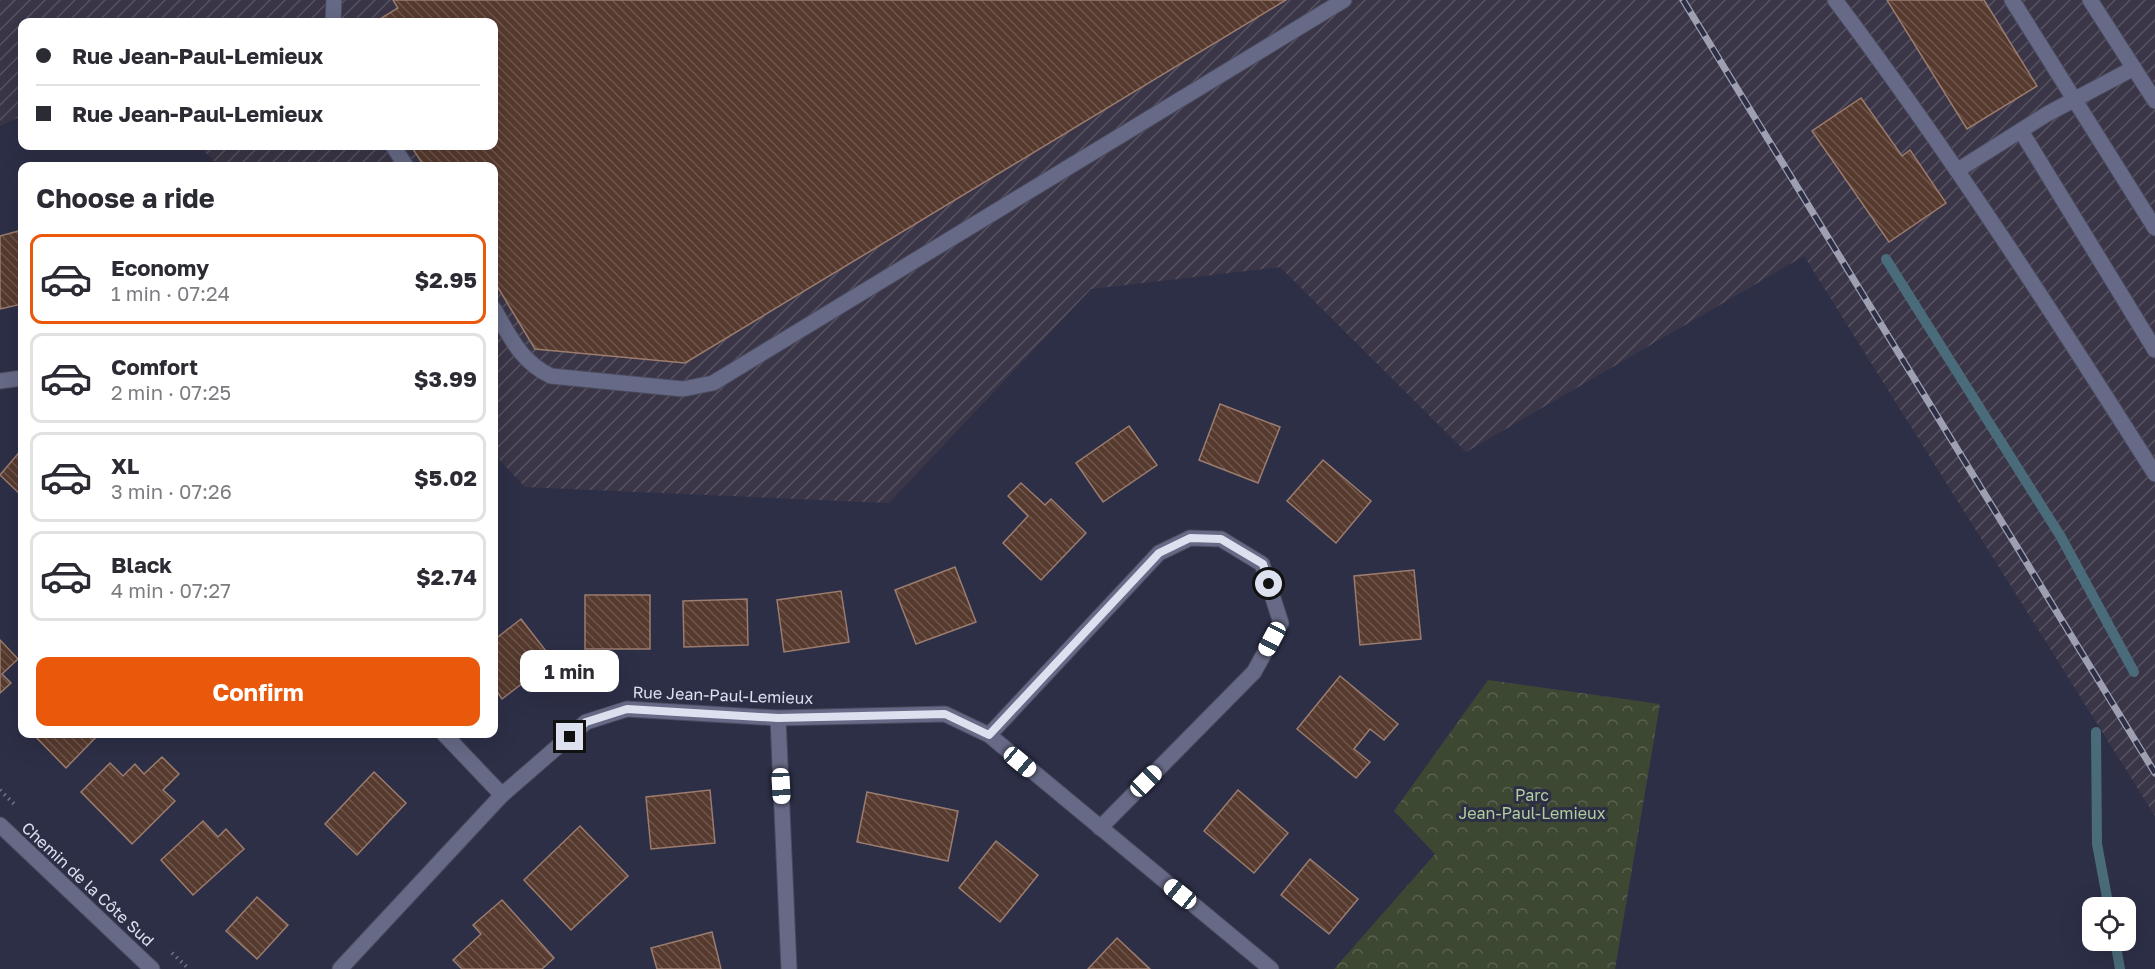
<!DOCTYPE html>
<html lang="en">
<head>
<meta charset="utf-8">
<style>
	body { margin:0; font-family:"Golos Text",sans-serif; background:#f7f7f7; color:#2b2b33; height:100vh; display:flex; flex-direction:column; font-size:22px; white-space:nowrap }
	* { box-sizing:border-box; margin:0 }
	p { font-size:20px; color:#7c7c81 }
	.icon { flex:none; width:33px; height:33px; fill:none; stroke:currentColor; stroke-width:2; stroke-linecap:round; stroke-linejoin:round }
	.map { position:relative; flex:1; overflow:hidden }
	.side { position:absolute; left:18px; top:162px; width:480px; height:576px; display:flex; flex-direction:column; background:#fff; border-radius:12px; box-shadow:0 6px 24px #0002 }
	.side>* { flex:none }
	.banner { position:absolute; left:18px; top:18px; width:480px; height:132px; border-radius:12px; box-shadow:0 6px 24px #0002; display:grid; align-content:center; height:132px; padding:0 18px; background:#fff }
	.buttons { position:absolute; left:2082px; top:897px; display:grid; gap:12px }
	.buttons a { display:grid; place-items:center; width:54px; height:54px; border-radius:12px; background:#fff; box-shadow:0 6px 24px #0002; font-size:30px }
	.end { position:absolute; width:27px; height:27px; margin:-14px; border:8px solid #dde0ef; background:#111; box-shadow:0 0 0 3px #111 }
	.from { border-radius:50% }
	.bubble { position:absolute; height:42px; border-radius:12px; background:#fff; box-shadow:0 6px 24px #0002; font-size:20px; font-weight:700; line-height:42px; text-align:center }
	.car { position:absolute; width:18px; height:36px; margin:-18px -9px; border-radius:8px; box-shadow:0 0 4px 2px #0007; background:linear-gradient(#fff 24%,#345 0 40%,#fff 0 76%,#345 0 86%,#fff 0) }
	.banner b { display:flex; align-items:center; gap:21px; height:57px; font-size:22px }
	.banner b+b { border-top:2px solid #e1e1e2 }
	.banner i { width:15px; height:15px; background:#2b2b33 }
	ul { padding:0; list-style:none }
	li { display:flex; align-items:center; gap:18px; height:90px; margin:0 12px 9px; padding:0 6px; border:3px solid #e1e1e2; border-radius:12px }
	li div { flex:1 }
	li b { display:block; font-size:22px }
	li em { font-style:normal; font-weight:700 }
	li.selected { border-color:#ea580c }
	li>.icon { width:54px; height:54px; stroke-width:1.5 }
	h2 { padding:0 18px; font-size:27px; line-height:72px }
	.cta { display:flex; gap:12px; margin-top:auto; padding:12px 18px }
	.cta a { flex:1; height:69px; border-radius:12px; background:#ea580c; color:#fff; font-size:24px; font-weight:700; line-height:69px; text-align:center }
	.map>svg:first-child { display:block }
</style>
</head>
<body>
<div class="map">
<svg width="2155" height="969" viewBox="0 0 2155 969">
	<defs>
		<pattern id="industrial-furrows" width="10" height="10" patternUnits="userSpaceOnUse" patternTransform="scale(1.5)"><rect width="10" height="10" fill="#3b3647"/><path d="M-1 1l2-2M0 10L10 0M9 11l2-2" fill="none" stroke="#575362"/></pattern>
		<pattern id="forest-crowns" width="20" height="18" patternUnits="userSpaceOnUse" patternTransform="scale(1.5)"><rect width="20" height="18" fill="#3d4833"/><path d="M2 6a3 3 0 1 1 6 0M12 15a3 3 0 1 1 6 0" fill="none" stroke="#596251"/></pattern>
		<pattern id="building-back-hatch" width="6" height="6" patternUnits="userSpaceOnUse" patternTransform="scale(1.5)"><rect width="6" height="6" fill="#563a2e"/><path d="M-1 5l2 2M0 0l6 6M5-1l2 2" fill="none" stroke="#6e564d"/></pattern>
	</defs>
	<rect width="100%" height="100%" fill="#2d2f47"/>
	<!-- industrial -->
	<path fill="url(#industrial-furrows)" d="M0,0h2155v816l-351,-560 -338,196 -186,-185 -189,22 -202,214 -364,-16 -31,-33v-288h-275l-20,-20h295v-124h-472v94l-22,10z"/>
	<!-- forest -->
	<path fill="url(#forest-crowns)" d="M1488,680l172,24 -45,265h-281l101,-115 -41,-43z"/>
	<g fill="none" stroke-linecap="round" stroke-linejoin="round">
		<!-- stream -->
		<g stroke="#496b7a" stroke-width="10">
			<path d="M1886,259l175,278 73,135"/>
			<path d="M2096,732l1,112 12,64"/>
			<path d="M2115,940l5,29"/>
		</g>
	</g>
	<!-- building -->
	<g fill="url(#building-back-hatch)" stroke="#9b7c6f" stroke-width="1.5">
		<path d="M393,0h893l-601,363 -150,-14 -41,-68v-115h-70l-13,-20h83v-124h-119l23,-14z"/>
		<path d="M1887,0h97l53,86 -70,43z"/>
		<path d="M1861,98l41,58 8,-6 36,53 -57,39 -77,-111z"/>
		<path d="M22,230v74l-22,5v-73z"/>
		<path d="M1220,404l60,23 -22,56 -59,-23z"/>
		<path d="M1129,426l28,39 -54,37 -27,-39z"/>
		<path d="M22,449v47l-22,-21z"/>
		<path d="M1323,460l48,41 -35,42 -49,-42z"/>
		<path d="M1021,483l24,22 6,-6 35,34 -45,47 -38,-37 25,-27 -20,-20z"/>
		<path d="M955,567l21,55 -60,22 -21,-54z"/>
		<path d="M1414,570l7,69 -61,6 -6,-69z"/>
		<path d="M841,591l8,51 -65,10 -7,-52z"/>
		<rect x="585" y="595" width="65" height="54"/>
		<path d="M747,599l1,46 -64,2 -1,-46z"/>
		<path d="M521,619l32,41 -51,39 -8,-12v-47z"/>
		<path d="M0,640l18,19 -16,15 9,9 -11,10z"/>
		<path d="M1340,676l58,48 -14,16 -14,-11 -16,20 16,13 -14,16 -59,-49z"/>
		<path d="M33,734h66l-33,34z"/>
		<path d="M162,757l17,17 -16,16 12,11 -43,43 -51,-52 29,-29 13,13 12,-12 9,10z"/>
		<path d="M374,772l32,31 -49,52 -32,-31z"/>
		<path d="M710,790l5,53 -64,6 -5,-52z"/>
		<path d="M1238,790l50,43 -34,40 -50,-42z"/>
		<path d="M867,792l91,19 -10,50 -91,-19z"/>
		<path d="M203,821l15,16 8,-8 18,20 -51,46 -32,-35z"/>
		<path d="M580,826l48,50 -57,54 -47,-50z"/>
		<path d="M996,841l42,34 -38,47 -41,-34z"/>
		<path d="M1310,859l48,40 -29,35 -48,-39z"/>
		<path d="M257,897l31,28 -31,34 -31,-28z"/>
		<path d="M502,900l52,58 -12,11h-80l-9,-9 28,-26 -8,-9z"/>
		<path d="M712,932l9,37h-64l-6,-21z"/>
		<path d="M1117,938l33,31h-62z"/>
	</g>
	<g fill="none" stroke-linecap="round" stroke-linejoin="round">
		<defs>
			<g id="minor">
				<path d="M1835,0c115,153 218,313 320,474"/>
				<path d="M2012,0l143,228"/>
				<path d="M2090,0l65,101"/>
				<path d="M333,22l1,-22"/>
				<path d="M2021,131l134,219"/>
				<path d="M393,146l13,20"/>
				<path d="M1958,170l89,-56 87,-46"/>
				<path d="M494,309c16,28 27,53 57,67l132,13 30,-6 631,-383"/>
				<path d="M0,381l22,-3"/>
				<path d="M778,718l11,251"/>
				<path d="M444,734l58,61"/>
				<path d="M989,735l170,-182 31,-15 31,1 41,25 19,59 -27,49 -154,156"/>
				<path d="M0,825l152,144"/>
				<path d="M340,969l162,-174 84,-73 41,-13 151,9 167,-4 44,21 282,234"/>
			</g>
		</defs>
		<!-- minor casing -->
		<use href="#minor" stroke="#494b5f" stroke-width="17"/>
		<!-- path -->
		<g stroke="#727489" stroke-width="4" stroke-dasharray="1.5 4.5" stroke-linecap="butt">
			<path d="M0,790l14,14"/>
			<path d="M172,953l17,16"/>
		</g>
		<!-- minor -->
		<use href="#minor" stroke="#676a86" stroke-width="15"/>
		<defs>
			<path id="rail" d="M1683,0l472,773"/>
		</defs>
		<!-- rail casing -->
		<use href="#rail" stroke="#9ea0b2" stroke-width="7"/>
		<!-- rail -->
		<use href="#rail" stroke="#2d2f47" stroke-width="4.5" stroke-dasharray="14" stroke-linecap="butt"/>
	</g>
	<g fill="none" stroke-linecap="round" stroke-linejoin="round">
		<!-- route -->
		<path stroke="#dde0ef" stroke-width="8" d="M570,737l16,-15 41,-13 151,9 167,-4 44,21 170,-182 31,-15 31,1 42,25 6,20"/>
	</g>
	<g text-anchor="middle" dominant-baseline="central" stroke-width="6" stroke-linejoin="round" paint-order="stroke">
		<!-- street labels -->
		<g font-size="16" fill="#dde0ef" stroke="#2d2f47">
			<text transform="translate(723 695) rotate(2)">Rue Jean-Paul-Lemieux</text>
			<text transform="translate(88 884) rotate(43)">Chemin de la Côte Sud</text>
		</g>
		<!-- park labels -->
		<g font-size="16" fill="#b1ce9c" stroke="#2d2f47">
			<text x="1532" y="795">Parc<tspan x="1532" dy="18">Jean-Paul-Lemieux</tspan></text>
		</g>
	</g>
</svg>
<div class="buttons">
<a><svg class="icon" aria-label="locate" viewBox="0 0 24 24"><circle cx="12" cy="12" r="6"/><path d="M12 2v4M12 18v4M2 12h4M18 12h4"/></svg></a>
</div>
<i class="end from" style="left:1269px;top:584px"></i>
<i class="end" style="left:570px;top:737px"></i>
<div class="bubble" style="left:520px;top:650px;width:99px">1 min</div>
<i class="car" style="left:1272px;top:639px;rotate:208deg"></i>
<i class="car" style="left:1020px;top:762px;rotate:130deg"></i>
<i class="car" style="left:1146px;top:781px;rotate:45deg"></i>
<i class="car" style="left:781px;top:786px;rotate:177deg"></i>
<i class="car" style="left:1180px;top:894px;rotate:309deg"></i>
<div class="banner">
<b><i class="from"></i>Rue Jean-Paul-Lemieux</b>
<b><i></i>Rue Jean-Paul-Lemieux</b>
</div>
<section class="side">
<h2>Choose a ride</h2>
<ul>
<li class="selected"><svg class="icon" aria-label="car" viewBox="0 0 24 24"><path d="M5 17H2v-5l4-1 3-4h7l3 4 3 1v5h-3M9 17h6M6 11h13"/><circle cx="7" cy="17" r="2"/><circle cx="17" cy="17" r="2"/></svg><div><b>Economy</b><p>1 min · 07:24</p></div><em>$2.95</em></li>
<li><svg class="icon" aria-label="car" viewBox="0 0 24 24"><path d="M5 17H2v-5l4-1 3-4h7l3 4 3 1v5h-3M9 17h6M6 11h13"/><circle cx="7" cy="17" r="2"/><circle cx="17" cy="17" r="2"/></svg><div><b>Comfort</b><p>2 min · 07:25</p></div><em>$3.99</em></li>
<li><svg class="icon" aria-label="car" viewBox="0 0 24 24"><path d="M5 17H2v-5l4-1 3-4h7l3 4 3 1v5h-3M9 17h6M6 11h13"/><circle cx="7" cy="17" r="2"/><circle cx="17" cy="17" r="2"/></svg><div><b>XL</b><p>3 min · 07:26</p></div><em>$5.02</em></li>
<li><svg class="icon" aria-label="car" viewBox="0 0 24 24"><path d="M5 17H2v-5l4-1 3-4h7l3 4 3 1v5h-3M9 17h6M6 11h13"/><circle cx="7" cy="17" r="2"/><circle cx="17" cy="17" r="2"/></svg><div><b>Black</b><p>4 min · 07:27</p></div><em>$2.74</em></li>
</ul>
<div class="cta"><a>Confirm</a></div>
</section>
</div>
</body>
</html>
